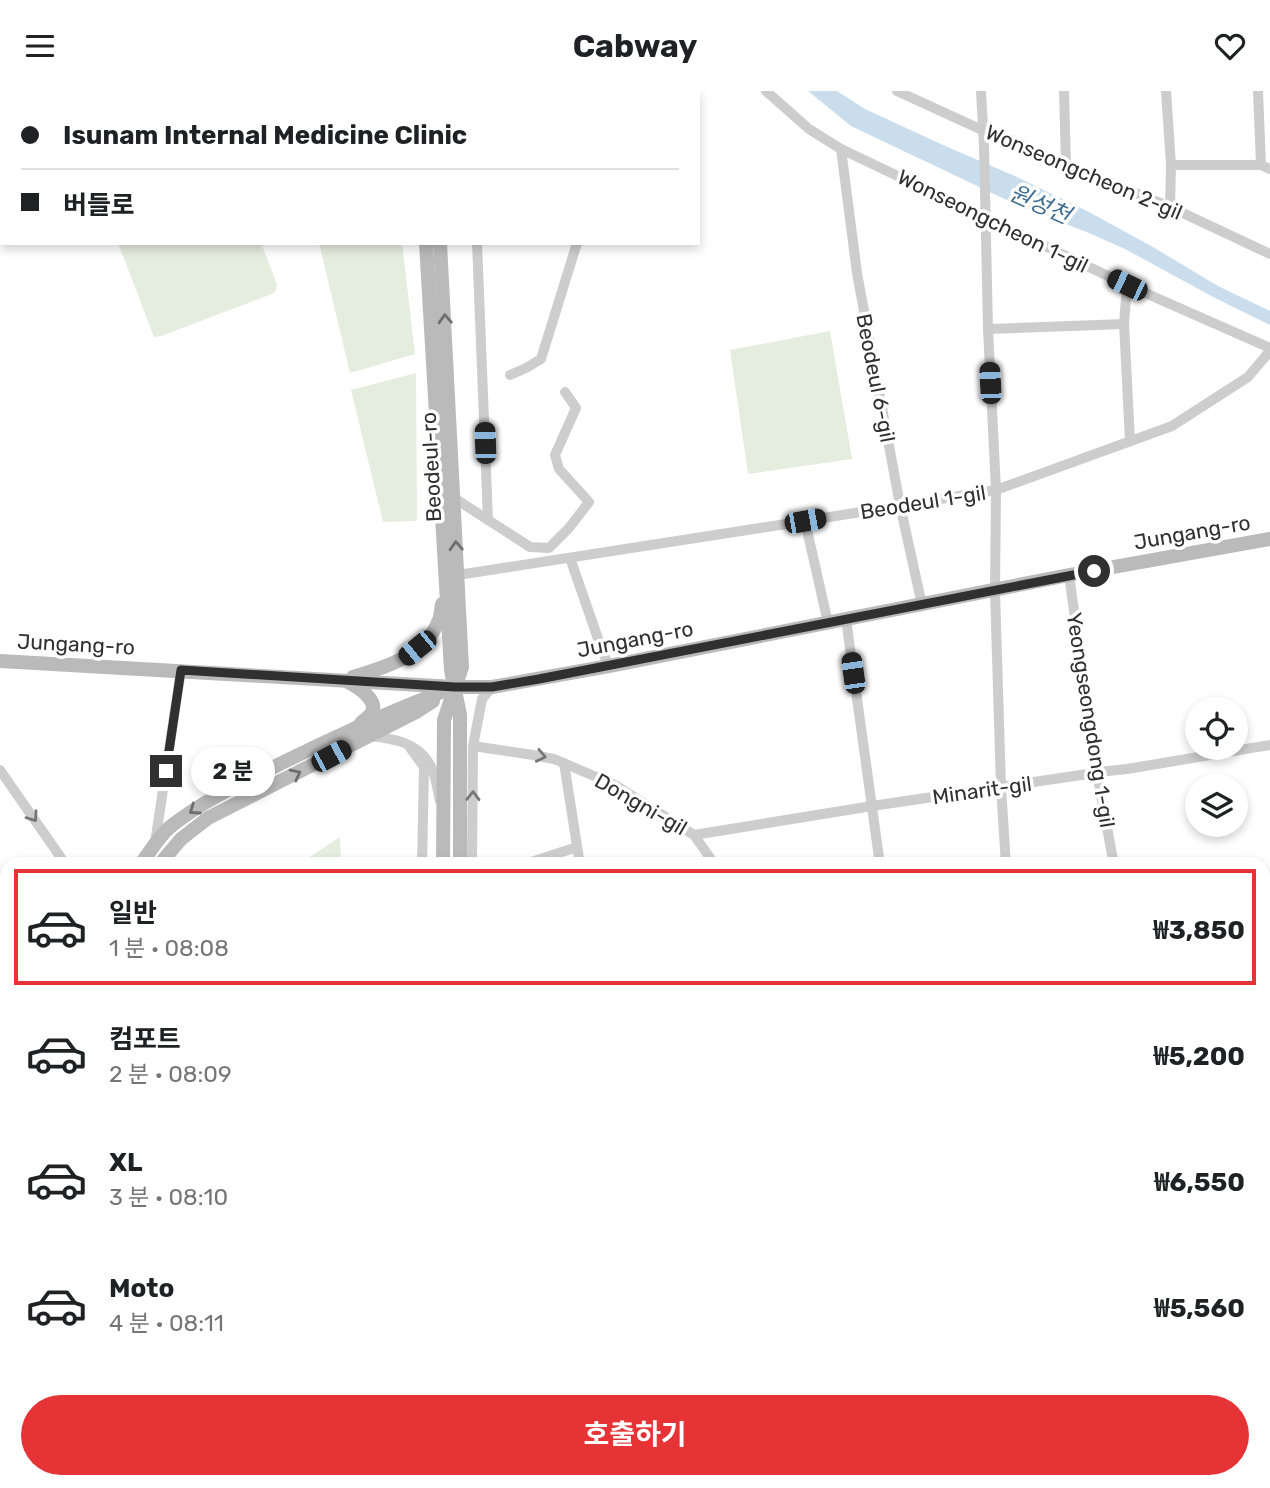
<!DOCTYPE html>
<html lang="ko">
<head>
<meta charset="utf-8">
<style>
	body { margin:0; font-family:Rubik,"Noto Sans KR",sans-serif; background:#f6f6f6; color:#202124; height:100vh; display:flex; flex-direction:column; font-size:26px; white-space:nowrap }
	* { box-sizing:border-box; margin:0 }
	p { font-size:23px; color:#757577 }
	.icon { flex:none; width:38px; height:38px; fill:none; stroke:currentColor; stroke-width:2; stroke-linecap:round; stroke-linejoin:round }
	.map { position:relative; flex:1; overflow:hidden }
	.sheet { position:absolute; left:0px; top:766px; width:1270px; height:632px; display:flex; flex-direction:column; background:#fff; border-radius:21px 21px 0 0; box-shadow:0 4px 10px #0003 }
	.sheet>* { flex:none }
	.guide { position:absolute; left:0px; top:0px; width:700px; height:154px; box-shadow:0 4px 10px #0003; display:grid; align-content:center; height:154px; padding:0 21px; background:#fff }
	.tools { position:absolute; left:1185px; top:606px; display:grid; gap:14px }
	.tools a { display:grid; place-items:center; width:63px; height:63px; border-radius:50%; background:#fff; box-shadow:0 4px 10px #0003; font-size:35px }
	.end { position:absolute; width:32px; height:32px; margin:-16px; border:9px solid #303030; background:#fff; box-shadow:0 0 0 4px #fff }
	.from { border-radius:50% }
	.bubble { position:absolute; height:49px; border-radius:24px; background:#fff; box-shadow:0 4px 10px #0003; font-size:23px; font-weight:700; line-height:49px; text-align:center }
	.car { position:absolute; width:21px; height:42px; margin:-21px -10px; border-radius:9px; box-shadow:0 0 5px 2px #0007; background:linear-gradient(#222 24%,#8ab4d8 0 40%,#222 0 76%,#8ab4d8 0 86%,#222 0) }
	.guide b { display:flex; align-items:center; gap:24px; height:66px; font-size:26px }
	.guide b+b { border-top:2px solid #e0e0e0 }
	.guide i { width:18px; height:18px; background:#202124 }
	ul { padding:12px 0 0; list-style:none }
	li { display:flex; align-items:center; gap:21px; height:116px; margin:0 14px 10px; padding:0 7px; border:4px solid transparent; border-radius:0px }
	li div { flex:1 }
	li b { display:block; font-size:26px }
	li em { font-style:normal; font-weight:700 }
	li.active { border-color:#e53336 }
	li>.icon { width:63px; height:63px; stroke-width:1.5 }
	.cta { display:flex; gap:14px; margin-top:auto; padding:14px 21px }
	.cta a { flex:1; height:80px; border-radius:42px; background:#e53336; color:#fff; font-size:28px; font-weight:700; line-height:80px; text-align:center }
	header { display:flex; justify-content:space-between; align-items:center; height:91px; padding:0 21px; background:#fff; font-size:32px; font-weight:700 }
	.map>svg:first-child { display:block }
</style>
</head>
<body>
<header><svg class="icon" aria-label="menu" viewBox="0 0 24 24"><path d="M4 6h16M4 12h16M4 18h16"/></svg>Cabway<svg class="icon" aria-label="heart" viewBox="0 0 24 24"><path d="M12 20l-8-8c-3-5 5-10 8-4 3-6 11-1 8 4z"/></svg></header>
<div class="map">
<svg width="1270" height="1397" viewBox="0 0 1270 1397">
	<rect width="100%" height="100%" fill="#fff"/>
	<!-- green -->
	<g fill="#e5edde">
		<path d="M118,152h143l16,41 -1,7 -4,3 -111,42 -7,1z"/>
		<path d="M319,152h83l13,111 -65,19z"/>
		<path d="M830,240l22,128 -104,15 -18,-124z"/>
		<path d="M416,282l1,148 -34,1 -32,-132z"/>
		<path d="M340,746l1,27h-42z"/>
	</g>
	<!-- water -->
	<path fill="#caddec" d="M808,0h29l28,18 78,36 74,32 72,35 64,35 65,39 52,25v14l-53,-26 -92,-50 -36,-16 -74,-29 -164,-78z"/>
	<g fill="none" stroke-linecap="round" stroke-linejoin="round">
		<!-- street -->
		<g stroke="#cdcdcd" stroke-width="10">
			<path d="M467,0l1,2"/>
			<path d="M599,0v2"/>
			<path d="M766,0l43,38 32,20 286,136 143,63"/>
			<path d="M897,0l85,39 28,9 56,26 104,42 100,47"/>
			<path d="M981,0l3,54 4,184 8,161 -1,101 6,196 5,78"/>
			<path d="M1064,0l2,74"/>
			<path d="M1166,0l5,74 -1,42"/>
			<path d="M1258,0l3,74"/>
			<path d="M43,2l15,-2"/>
			<path d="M177,2l4,-2"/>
			<path d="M0,7l2,-1"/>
			<path d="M0,46l2,1"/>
			<path d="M841,58l16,124 43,232 22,100"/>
			<path d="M1171,74h90l9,4"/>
			<path d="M477,152l11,277"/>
			<path d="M1127,194l-3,39 6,117"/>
			<path d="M988,238l136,-5"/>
			<path d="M510,284l16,-7 15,-9 36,-116"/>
			<path d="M454,407l76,49 19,1 20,-20 20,-26 -30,-33 -4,-14 21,-47 -11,-16"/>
			<path d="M805,430l23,102"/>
			<path d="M570,467l33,95 6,13"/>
			<path d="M458,484l347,-54 191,-31 176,-64 76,-49 22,-26"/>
			<path d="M1069,484l28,198 17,92"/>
			<path d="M846,528l34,246"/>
			<path d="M369,645c22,2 48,6 60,27 7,10 8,26 11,38"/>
			<path d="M409,655l15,21 -2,98"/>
			<path d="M473,655l60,9 21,4 61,26 79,50 21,30"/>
			<path d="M564,672l16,102"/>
			<path d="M0,679l66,95"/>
			<path d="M694,744l178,-29 236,-35 19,-2 143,-24"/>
			<path d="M155,752l26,-173"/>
			<path d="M472,774l1,-119 9,-47 10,-12"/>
			<path d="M522,774l55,-18"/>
			<path d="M0,806l7,1"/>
			<path d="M0,948l7,1"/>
			<path d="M1264,1055l6,-1"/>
			<path d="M0,1099l7,3"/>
			<path d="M1264,1158l6,-1"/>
			<path d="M0,1209l7,3"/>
			<path d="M1264,1254l6,-1"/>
			<path d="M423,1391c11,6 22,6 33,0"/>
			<path d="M513,1397l2,-6"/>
			<path d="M749,1397l3,-6"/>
			<path d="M1049,1397l1,-6"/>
		</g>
		<!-- secondary -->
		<g stroke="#bababa" stroke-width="14">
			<path d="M418,0v2"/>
			<path d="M432,0v2"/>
			<path d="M426,152l25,427 9,45v150"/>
			<path d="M440,152l22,424 -18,53 -1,145"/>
			<path d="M0,570l455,26h37l117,-21 460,-91 201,-36"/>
			<path d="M353,586c33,-10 72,-21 86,-57 2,-4 2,-11 3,-16"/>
			<path d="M348,591c10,5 32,19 23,32 -3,4 -7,6 -10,9"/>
			<path d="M140,774c10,-13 19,-29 30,-38 35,-28 78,-47 118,-67 53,-26 106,-51 162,-71"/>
			<path d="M159,774l22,-26 27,-21 208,-106 17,-11"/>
			<path d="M1264,854l6,-1"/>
			<path d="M0,1016l7,-12"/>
			<path d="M0,1049l7,-13"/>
			<path d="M0,1323l7,1"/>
			<path d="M308,1391l25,6"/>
		</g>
	</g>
	<!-- one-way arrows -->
	<defs><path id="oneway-chevron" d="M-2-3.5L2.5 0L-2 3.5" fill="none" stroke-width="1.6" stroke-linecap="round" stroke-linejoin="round" transform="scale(1.75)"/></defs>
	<g stroke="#6e6e6e">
		<use href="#oneway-chevron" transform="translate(445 228) rotate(-93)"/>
		<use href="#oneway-chevron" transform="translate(456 455) rotate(-93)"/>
		<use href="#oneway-chevron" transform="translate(296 683) rotate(-27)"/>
		<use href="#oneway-chevron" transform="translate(194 719) rotate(145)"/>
	</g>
	<g stroke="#777">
		<use href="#oneway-chevron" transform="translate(541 665) rotate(12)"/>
		<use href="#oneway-chevron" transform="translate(473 705) rotate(-89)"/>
		<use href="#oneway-chevron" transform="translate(33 726) rotate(55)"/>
	</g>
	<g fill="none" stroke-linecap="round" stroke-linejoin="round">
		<!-- route -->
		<path stroke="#303030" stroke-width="9" d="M166,680l15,-101 274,17h37l47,-8 555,-108"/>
	</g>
	<g text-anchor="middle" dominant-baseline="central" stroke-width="7" stroke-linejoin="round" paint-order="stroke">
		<!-- street labels -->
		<g font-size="21" fill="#303030" stroke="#fff">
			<text transform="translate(1084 81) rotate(23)">Wonseongcheon 2-gil</text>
			<text transform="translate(993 130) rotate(26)">Wonseongcheon 1-gil</text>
			<text transform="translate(876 287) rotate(79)">Beodeul 6-gil</text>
			<text transform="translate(431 376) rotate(-93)">Beodeul-ro</text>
			<text transform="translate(923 411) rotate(-9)">Beodeul 1-gil</text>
			<text transform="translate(1192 441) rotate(-10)">Jungang-ro</text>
			<text transform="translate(635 548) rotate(-11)">Jungang-ro</text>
			<text transform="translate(76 553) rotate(3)">Jungang-ro</text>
			<text transform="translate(1091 629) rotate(81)">Yeongseongdong 1-gil</text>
			<text transform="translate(982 699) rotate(-8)">Minarit-gil</text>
			<text transform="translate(641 713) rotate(30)">Dongni-gil</text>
		</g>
		<!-- water labels -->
		<g font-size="23" font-style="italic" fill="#3d6c92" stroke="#fff">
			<text transform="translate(1040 113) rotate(24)">원성천</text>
		</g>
	</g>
</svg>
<div class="tools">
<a><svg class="icon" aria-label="locate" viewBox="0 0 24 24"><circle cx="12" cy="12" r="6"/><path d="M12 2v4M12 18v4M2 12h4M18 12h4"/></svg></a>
<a><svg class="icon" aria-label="layers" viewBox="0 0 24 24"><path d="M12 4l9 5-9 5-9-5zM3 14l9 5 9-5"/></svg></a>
</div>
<i class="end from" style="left:1094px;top:480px"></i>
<i class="end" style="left:166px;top:680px"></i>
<div class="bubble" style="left:191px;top:656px;width:84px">2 분</div>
<i class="car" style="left:1127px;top:194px;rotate:296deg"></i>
<i class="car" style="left:990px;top:292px;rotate:357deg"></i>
<i class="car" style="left:485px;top:352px;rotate:358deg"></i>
<i class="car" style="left:805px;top:430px;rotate:80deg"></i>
<i class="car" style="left:417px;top:557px;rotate:231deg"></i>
<i class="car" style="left:853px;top:582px;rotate:352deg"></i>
<i class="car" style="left:331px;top:665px;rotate:62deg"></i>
<div class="guide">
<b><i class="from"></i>Isunam Internal Medicine Clinic</b>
<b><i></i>버들로</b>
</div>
<section class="sheet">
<ul>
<li class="active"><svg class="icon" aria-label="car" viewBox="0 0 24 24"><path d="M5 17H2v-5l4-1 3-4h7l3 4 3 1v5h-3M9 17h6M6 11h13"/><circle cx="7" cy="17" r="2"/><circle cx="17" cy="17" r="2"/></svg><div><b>일반</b><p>1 분 · 08:08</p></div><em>₩3,850</em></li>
<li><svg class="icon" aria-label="car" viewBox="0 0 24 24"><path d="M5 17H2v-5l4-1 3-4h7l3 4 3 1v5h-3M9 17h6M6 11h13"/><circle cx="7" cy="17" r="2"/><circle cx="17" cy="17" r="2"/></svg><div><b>컴포트</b><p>2 분 · 08:09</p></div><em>₩5,200</em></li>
<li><svg class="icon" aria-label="car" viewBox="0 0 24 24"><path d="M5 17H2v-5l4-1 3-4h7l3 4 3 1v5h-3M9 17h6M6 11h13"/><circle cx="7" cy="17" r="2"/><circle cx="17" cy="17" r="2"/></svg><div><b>XL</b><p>3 분 · 08:10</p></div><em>₩6,550</em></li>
<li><svg class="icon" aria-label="car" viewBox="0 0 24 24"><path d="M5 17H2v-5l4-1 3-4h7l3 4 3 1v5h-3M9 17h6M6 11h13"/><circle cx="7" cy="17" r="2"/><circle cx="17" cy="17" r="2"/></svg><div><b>Moto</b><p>4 분 · 08:11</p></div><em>₩5,560</em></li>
</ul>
<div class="cta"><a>호출하기</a></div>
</section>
</div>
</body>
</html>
